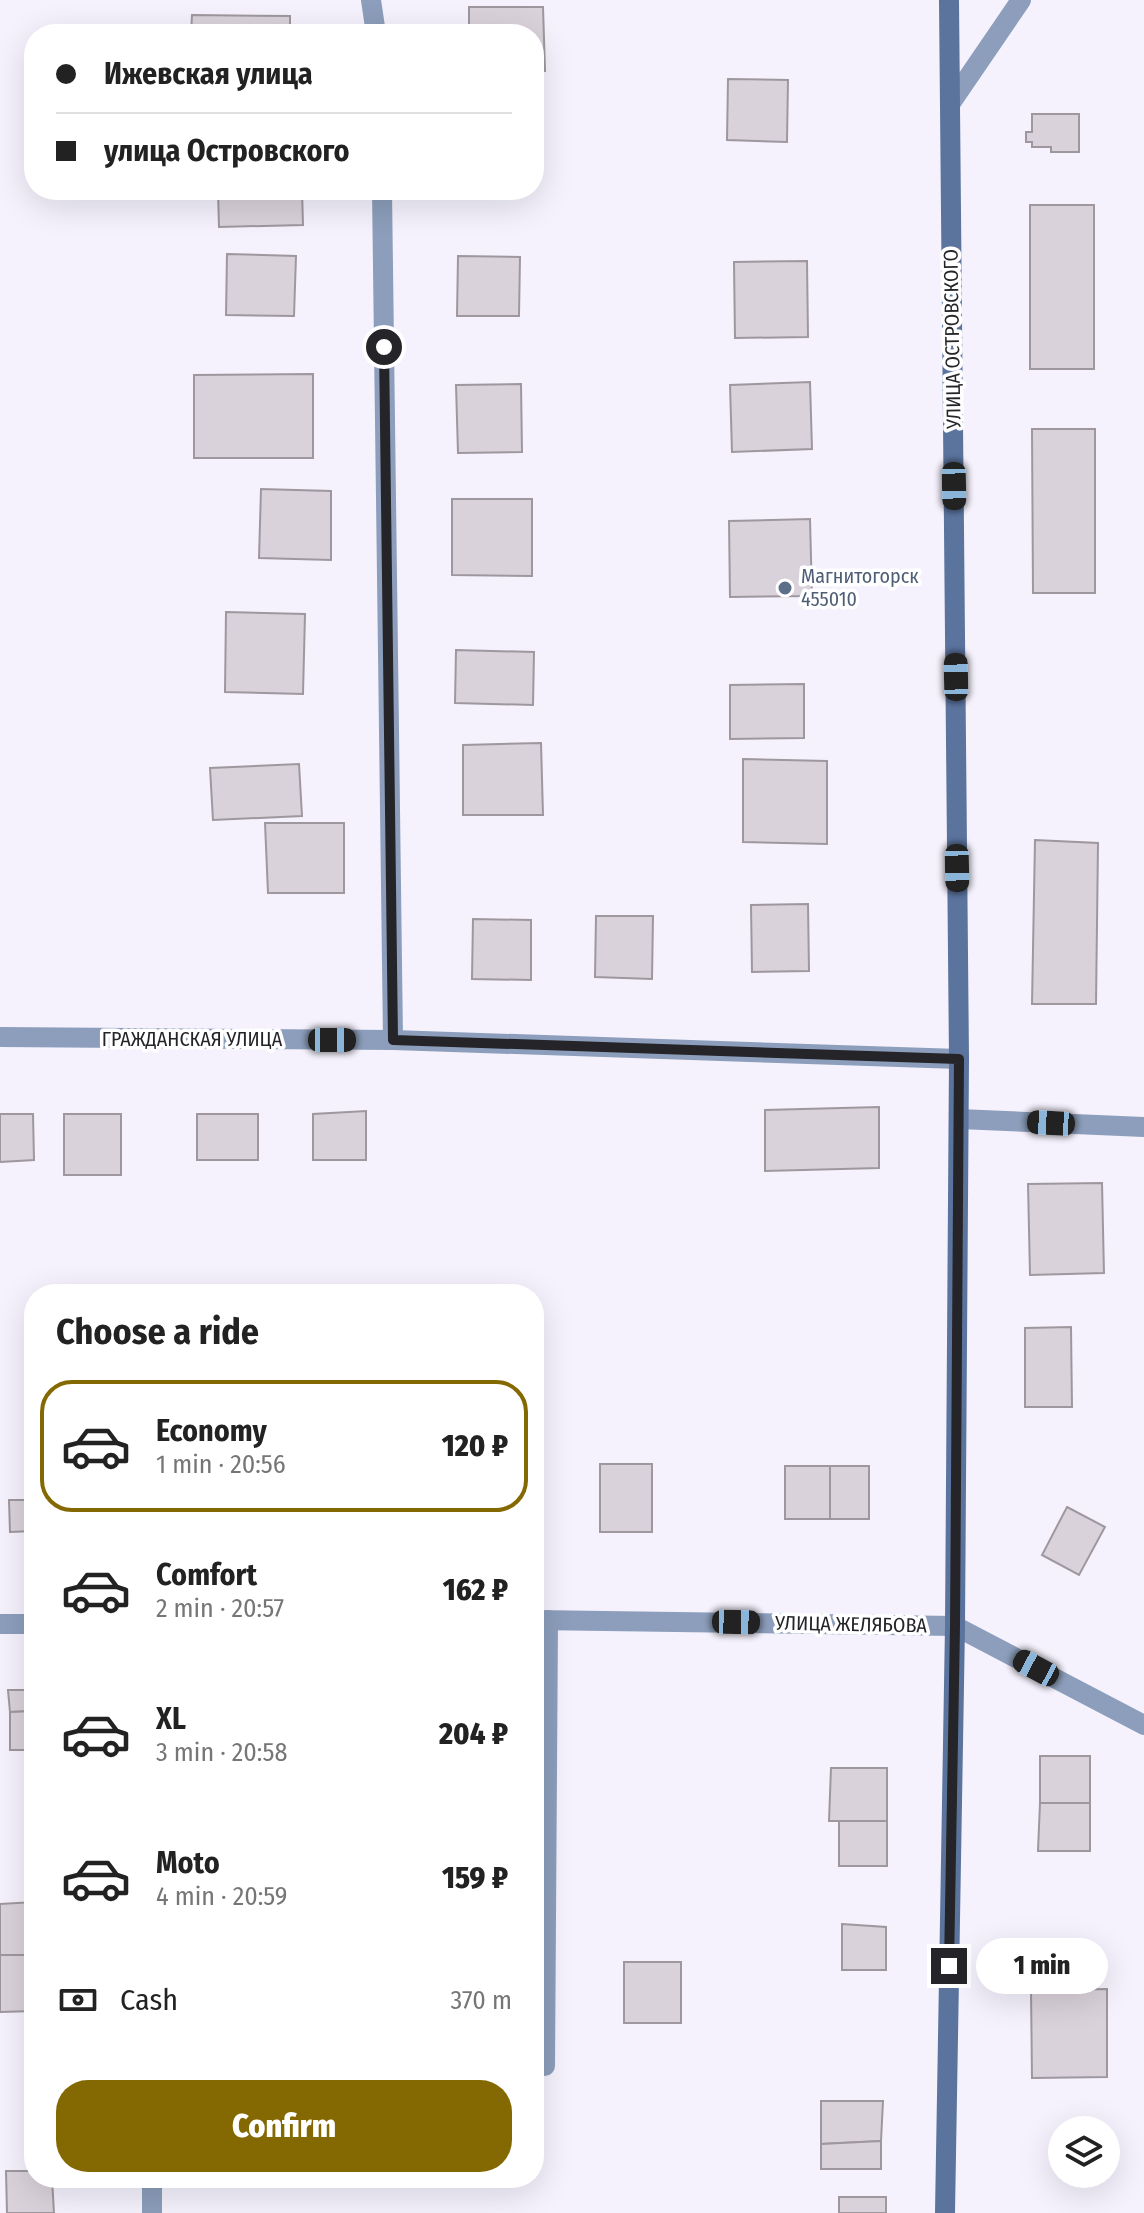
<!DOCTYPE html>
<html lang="en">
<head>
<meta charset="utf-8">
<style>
	body { margin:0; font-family:"Fira Sans Condensed",sans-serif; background:#f6f6f6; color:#222; height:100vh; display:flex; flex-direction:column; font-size:30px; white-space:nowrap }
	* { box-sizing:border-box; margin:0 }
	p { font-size:26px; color:#767676 }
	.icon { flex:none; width:44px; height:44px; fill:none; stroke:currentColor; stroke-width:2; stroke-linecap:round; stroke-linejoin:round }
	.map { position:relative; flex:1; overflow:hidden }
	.panel { position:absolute; left:24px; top:1284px; width:520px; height:904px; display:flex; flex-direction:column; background:#fff; border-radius:32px; box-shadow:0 8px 32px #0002 }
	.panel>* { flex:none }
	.top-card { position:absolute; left:24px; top:24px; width:520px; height:176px; border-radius:32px; box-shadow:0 8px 32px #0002; display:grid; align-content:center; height:176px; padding:0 32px; background:#fff }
	.controls { position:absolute; left:1048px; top:2116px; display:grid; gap:16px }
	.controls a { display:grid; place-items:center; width:72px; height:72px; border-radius:50%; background:#fff; box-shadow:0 8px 32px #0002; font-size:40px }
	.end { position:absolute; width:36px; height:36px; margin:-18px; border:10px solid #252428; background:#fff; box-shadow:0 0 0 4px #fff }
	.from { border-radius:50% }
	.bubble { position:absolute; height:56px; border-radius:28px; background:#fff; box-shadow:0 8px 32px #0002; font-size:26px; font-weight:800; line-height:56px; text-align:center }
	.car { position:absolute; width:24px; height:48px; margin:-24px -12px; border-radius:10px; box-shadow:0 0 6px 2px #0007; background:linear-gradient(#222 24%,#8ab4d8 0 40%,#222 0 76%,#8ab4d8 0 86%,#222 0) }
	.top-card b { display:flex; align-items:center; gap:28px; height:76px; font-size:30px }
	.top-card b+b { border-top:2px solid #e0e0e0 }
	.top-card i { width:20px; height:20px; background:#222 }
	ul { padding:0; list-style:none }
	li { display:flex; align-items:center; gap:24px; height:132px; margin:0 16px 12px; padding:0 16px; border:4px solid transparent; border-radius:32px }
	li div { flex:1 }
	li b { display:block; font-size:30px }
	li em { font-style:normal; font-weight:800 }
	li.active { border-color:#846801 }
	li>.icon { width:72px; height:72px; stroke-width:1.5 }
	h2 { padding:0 32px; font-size:36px; line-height:96px }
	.pay { display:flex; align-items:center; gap:20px; height:88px; padding:0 32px; font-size:30px }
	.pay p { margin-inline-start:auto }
	.button { display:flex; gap:16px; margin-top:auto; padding:16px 32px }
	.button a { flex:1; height:92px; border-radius:32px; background:#846801; color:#fff; font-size:32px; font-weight:800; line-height:92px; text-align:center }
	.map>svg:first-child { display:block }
</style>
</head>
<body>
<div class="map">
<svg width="1144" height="2213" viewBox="0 0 1144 2213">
	<rect width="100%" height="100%" fill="#f5f2fd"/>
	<!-- building -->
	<g fill="#dad2da" stroke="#9f979e" stroke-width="2">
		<path d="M469,7h74l2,64h-11v-37h-65z"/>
		<path d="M192,15l98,1v18h-99z"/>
		<path d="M728,79l60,1 -1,62 -60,-2z"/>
		<path d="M1032,114h47v38h-28v-5h-19v-5h-6v-10h6z"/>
		<path d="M218,190h84l1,35 -84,2z"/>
		<rect x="1030" y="205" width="64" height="164"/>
		<path d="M227,254l69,2 -2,60 -68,-1z"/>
		<path d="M458,256l62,1 -1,59h-62z"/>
		<path d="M807,261l1,76 -73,1 -1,-76z"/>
		<path d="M313,374v84h-119v-83z"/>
		<path d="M810,382l2,67 -80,3 -2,-67z"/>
		<path d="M521,384l1,68 -64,1 -2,-68z"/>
		<path d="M1032,429h63v164h-62z"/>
		<path d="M261,489l70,2v69l-72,-2z"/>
		<path d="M452,499h80v77l-80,-1z"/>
		<path d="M810,519l2,77 -82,1 -1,-76z"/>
		<path d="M226,612l79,2 -2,80 -78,-2z"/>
		<path d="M456,650l78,2 -1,53 -78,-2z"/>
		<path d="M804,684v54l-74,1v-54z"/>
		<path d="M541,743l2,72h-80v-70z"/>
		<path d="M743,759l84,2v83l-84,-2z"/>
		<path d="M299,764l3,52 -89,4 -3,-52z"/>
		<path d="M265,823h79v70h-76z"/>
		<path d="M1035,840l63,3 -2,161h-64z"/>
		<path d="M808,904l1,67 -57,1 -1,-67z"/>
		<path d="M596,916h57l-1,63 -57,-2z"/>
		<path d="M473,919l58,1v60l-59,-1z"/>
		<path d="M879,1107v61l-114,3v-61z"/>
		<path d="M366,1111v49h-53v-46z"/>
		<path d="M0,1114h33l1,46 -34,2z"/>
		<rect x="64" y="1114" width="57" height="61"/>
		<rect x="197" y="1114" width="61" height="46"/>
		<path d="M1102,1183l2,90 -74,2 -2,-91z"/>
		<path d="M1071,1327l1,80h-47v-79z"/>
		<rect x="600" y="1464" width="52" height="68"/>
		<rect x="785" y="1466" width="45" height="53"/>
		<rect x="830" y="1466" width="39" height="53"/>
		<path d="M9,1500h25v31l-24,1z"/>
		<path d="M1067,1507l38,20 -26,48 -37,-20z"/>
		<path d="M8,1690h26v21l-24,1z"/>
		<path d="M34,1711v39h-24v-38z"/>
		<rect x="1040" y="1756" width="50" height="47"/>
		<path d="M831,1768h56v53h-58z"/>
		<path d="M1040,1803h50v48h-52z"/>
		<rect x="839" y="1821" width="48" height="45"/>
		<path d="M34,1902v53h-34v-51z"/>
		<path d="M842,1924l44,3v43h-44z"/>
		<path d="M0,1955h34v56l-34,1z"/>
		<rect x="624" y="1962" width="57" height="61"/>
		<path d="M1107,1989v88l-75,1 -1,-88z"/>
		<path d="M821,2101h62l-2,40 -60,3z"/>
		<path d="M881,2141v28h-60v-25z"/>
		<path d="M6,2171h28v7h18l2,35h-47z"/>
		<rect x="839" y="2197" width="47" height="16"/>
	</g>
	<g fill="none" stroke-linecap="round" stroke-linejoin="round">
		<!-- street -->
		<g stroke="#8c9ebb" stroke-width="20">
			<path d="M371,0l5,34"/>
			<path d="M950,104l71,-104"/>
			<path d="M382,190l11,850"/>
			<path d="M0,1037l393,3 566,19"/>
			<path d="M959,1119l185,8"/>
			<path d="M534,1620l421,6 189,99"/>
			<path d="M0,1624h34"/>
			<path d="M545,2066l3,-446"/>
			<path d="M152,2178v35"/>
		</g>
		<!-- secondary -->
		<path stroke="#5b749e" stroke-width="20" d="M945,2213l10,-587 4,-567 -10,-1059"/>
	</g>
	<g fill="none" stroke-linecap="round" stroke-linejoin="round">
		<!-- route -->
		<path stroke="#252428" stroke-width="10" d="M384,347l9,693 566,19 -4,567 -6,340"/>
	</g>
	<!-- markers -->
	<circle fill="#5c6f8a" stroke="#fff" stroke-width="3" cx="785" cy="588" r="8"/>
	<g text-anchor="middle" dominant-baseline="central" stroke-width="7" stroke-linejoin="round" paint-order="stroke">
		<!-- street labels -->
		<g font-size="20" fill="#252428" stroke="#fff">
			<text transform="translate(952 339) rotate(-91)">УЛИЦА ОСТРОВСКОГО</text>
			<text x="192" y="1039">ГРАЖДАНСКАЯ УЛИЦА</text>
			<text transform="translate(851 1624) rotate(1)">УЛИЦА ЖЕЛЯБОВА</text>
		</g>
		<!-- service labels -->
		<g font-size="20" fill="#4e5e75" stroke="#fff" text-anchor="start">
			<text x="801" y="576">Магнитогорск<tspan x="801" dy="23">455010</tspan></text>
		</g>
	</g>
</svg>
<div class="controls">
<a><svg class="icon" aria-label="layers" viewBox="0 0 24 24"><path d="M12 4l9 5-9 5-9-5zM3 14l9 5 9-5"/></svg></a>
</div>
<i class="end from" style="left:384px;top:347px"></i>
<i class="end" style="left:949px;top:1966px"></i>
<div class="bubble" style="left:976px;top:1938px;width:132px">1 min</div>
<i class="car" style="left:954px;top:486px;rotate:179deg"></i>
<i class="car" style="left:956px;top:677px;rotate:359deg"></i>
<i class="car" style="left:957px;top:868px;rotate:179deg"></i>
<i class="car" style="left:332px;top:1040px;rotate:90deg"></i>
<i class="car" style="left:1051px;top:1123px;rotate:273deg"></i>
<i class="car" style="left:736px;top:1622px;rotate:91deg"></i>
<i class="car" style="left:1036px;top:1668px;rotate:298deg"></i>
<div class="top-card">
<b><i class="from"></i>Ижевская улица</b>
<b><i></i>улица Островского</b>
</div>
<section class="panel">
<h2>Choose a ride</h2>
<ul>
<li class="active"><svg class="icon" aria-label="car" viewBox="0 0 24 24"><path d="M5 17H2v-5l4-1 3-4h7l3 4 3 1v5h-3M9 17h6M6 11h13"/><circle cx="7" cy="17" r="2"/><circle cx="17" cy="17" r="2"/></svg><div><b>Economy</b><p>1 min · 20:56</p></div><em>120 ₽</em></li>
<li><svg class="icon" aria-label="car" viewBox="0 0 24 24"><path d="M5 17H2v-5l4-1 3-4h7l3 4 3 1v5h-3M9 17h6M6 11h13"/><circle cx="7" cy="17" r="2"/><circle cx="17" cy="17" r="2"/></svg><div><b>Comfort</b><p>2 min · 20:57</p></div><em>162 ₽</em></li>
<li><svg class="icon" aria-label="car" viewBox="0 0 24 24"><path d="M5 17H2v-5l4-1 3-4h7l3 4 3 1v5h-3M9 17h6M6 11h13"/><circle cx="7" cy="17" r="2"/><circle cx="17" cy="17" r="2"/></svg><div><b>XL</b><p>3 min · 20:58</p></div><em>204 ₽</em></li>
<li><svg class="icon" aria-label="car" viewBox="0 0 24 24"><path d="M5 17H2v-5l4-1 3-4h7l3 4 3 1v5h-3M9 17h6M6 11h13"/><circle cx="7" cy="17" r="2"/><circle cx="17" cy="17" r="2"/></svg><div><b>Moto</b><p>4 min · 20:59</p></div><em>159 ₽</em></li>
</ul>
<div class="pay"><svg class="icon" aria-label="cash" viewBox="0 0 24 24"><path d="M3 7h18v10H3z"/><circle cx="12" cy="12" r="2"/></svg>Cash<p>370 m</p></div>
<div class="button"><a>Confirm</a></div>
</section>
</div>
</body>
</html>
